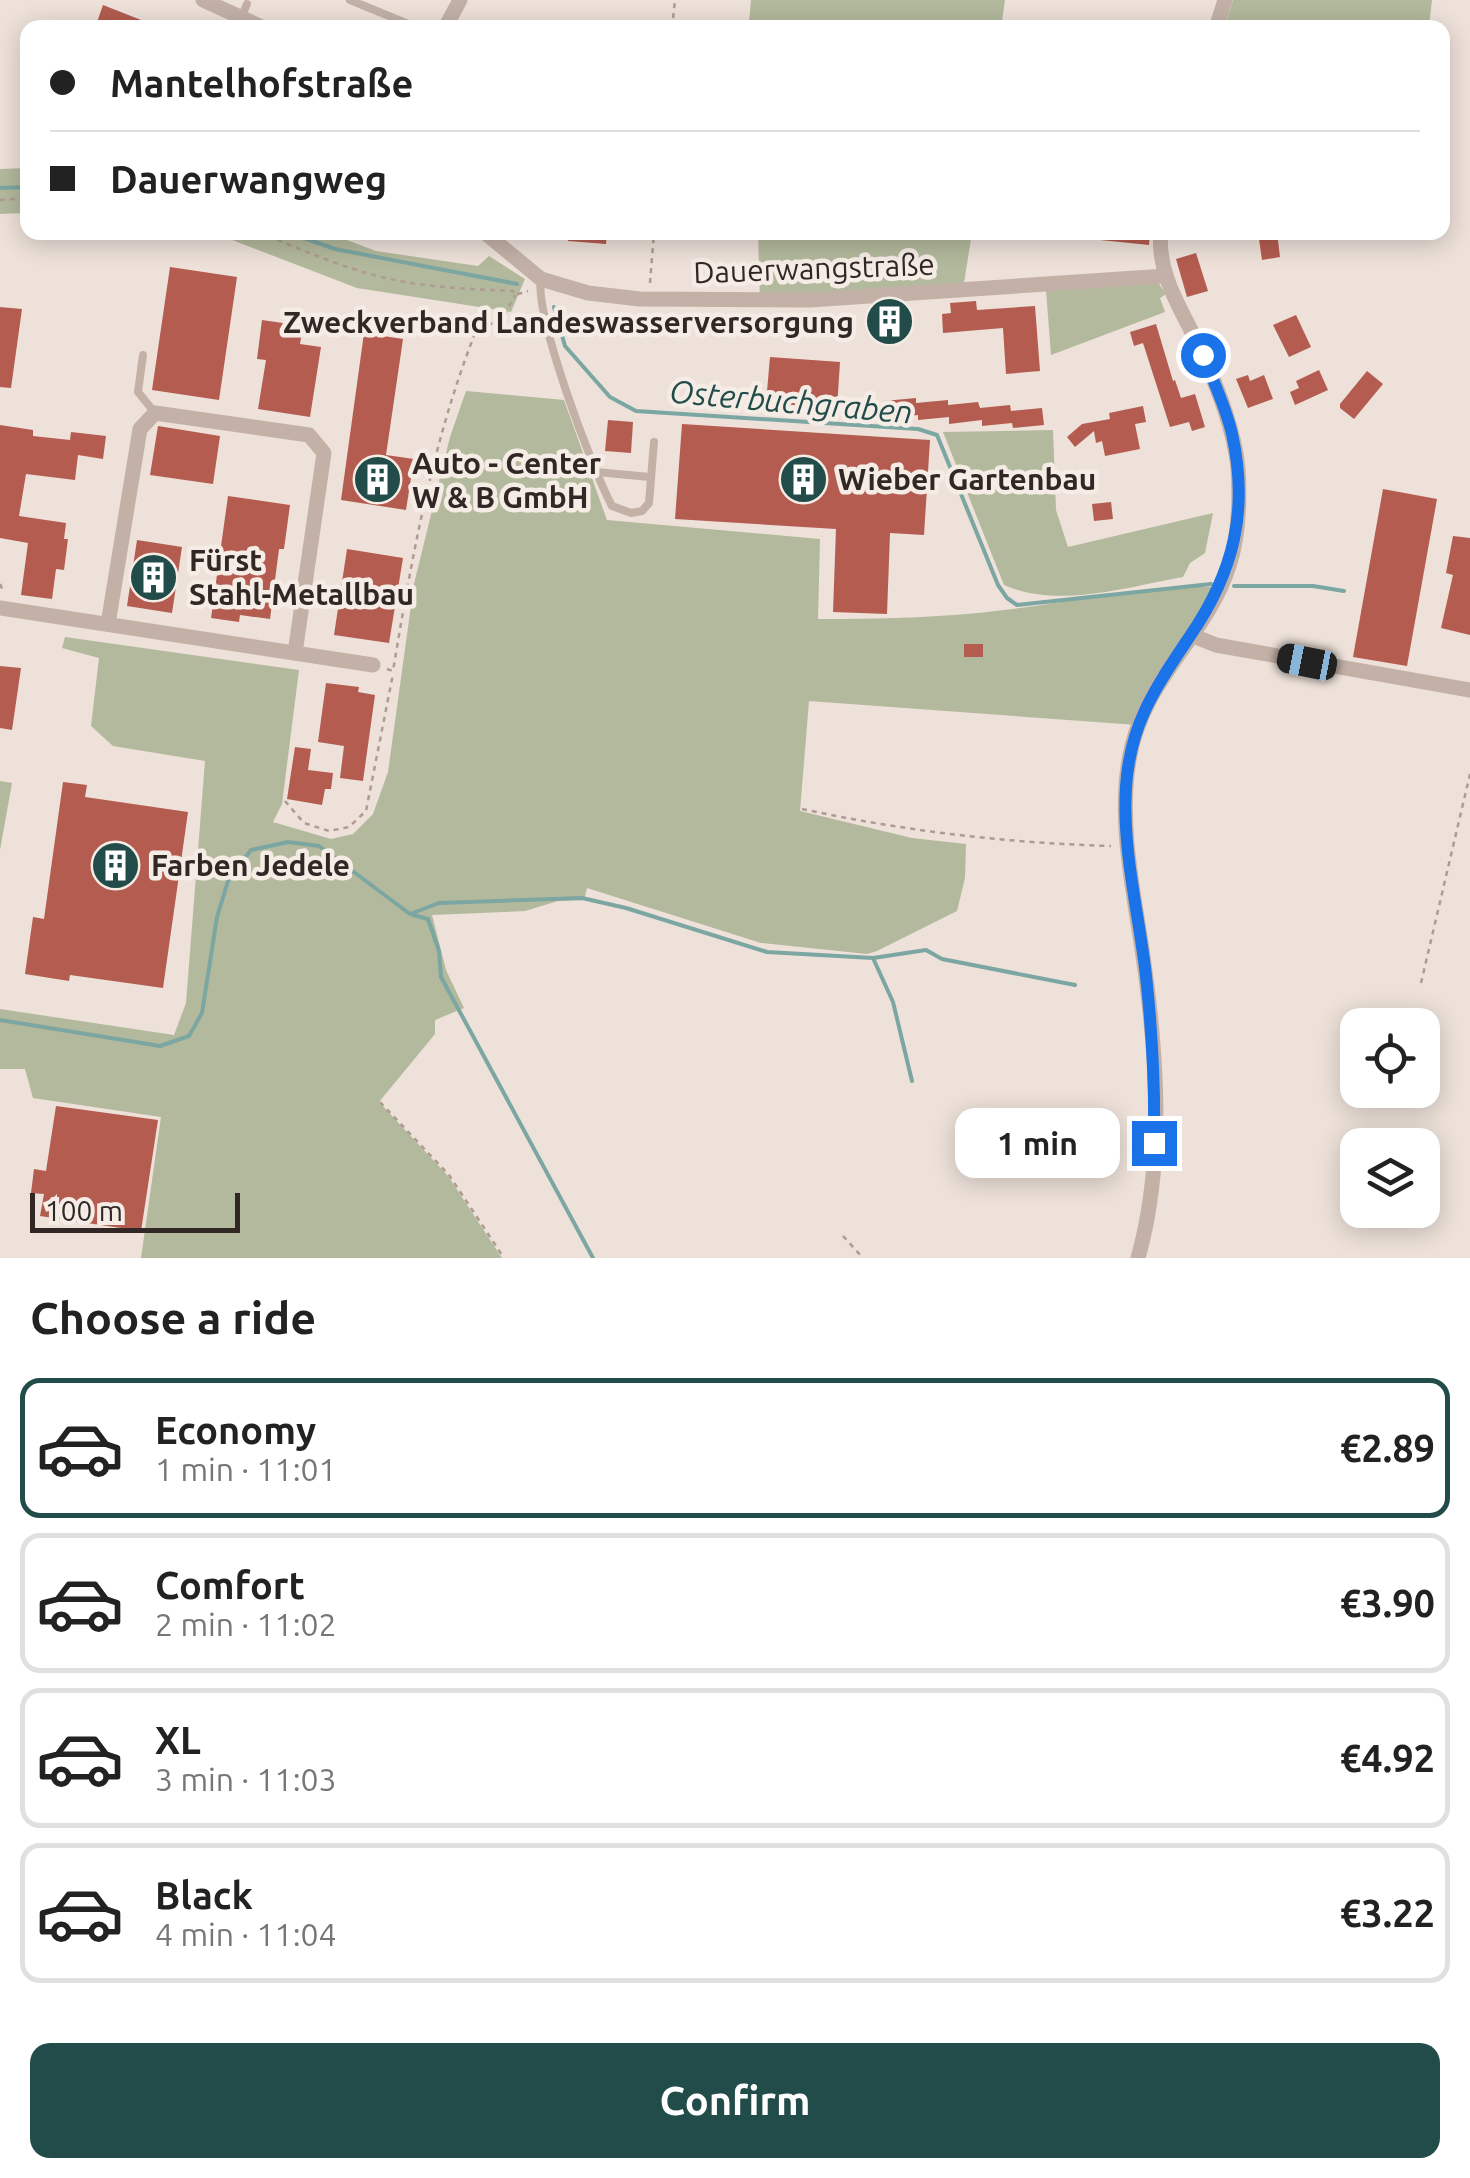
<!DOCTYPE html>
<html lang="en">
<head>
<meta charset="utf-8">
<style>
	body { margin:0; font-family:Ubuntu,sans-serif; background:#f6f6f6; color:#222; height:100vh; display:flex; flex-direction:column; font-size:38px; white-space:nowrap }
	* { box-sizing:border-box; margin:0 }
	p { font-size:32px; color:#767676 }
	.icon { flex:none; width:55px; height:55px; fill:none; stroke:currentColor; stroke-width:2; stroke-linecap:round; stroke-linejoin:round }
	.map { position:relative; height:1258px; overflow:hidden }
	.sheet { display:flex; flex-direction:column; background:#fff; flex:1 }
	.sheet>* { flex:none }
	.hud { position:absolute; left:20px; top:20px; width:1430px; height:220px; border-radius:20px; box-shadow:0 5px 25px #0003; display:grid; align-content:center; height:220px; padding:0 30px; background:#fff }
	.fabs { position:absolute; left:1340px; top:1008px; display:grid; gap:20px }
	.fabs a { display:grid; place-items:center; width:100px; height:100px; border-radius:20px; background:#fff; box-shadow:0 5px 25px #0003; font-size:50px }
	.scale { position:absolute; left:30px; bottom:25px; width:210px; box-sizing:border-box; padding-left:10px; border:5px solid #312826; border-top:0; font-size:28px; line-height:35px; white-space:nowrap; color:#312826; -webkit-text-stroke:8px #f5ece5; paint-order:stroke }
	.end { position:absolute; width:45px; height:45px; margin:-22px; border:12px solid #1a73e8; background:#fff; box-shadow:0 0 0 5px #fff }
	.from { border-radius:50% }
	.bubble { position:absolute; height:70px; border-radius:20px; background:#fff; box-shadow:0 5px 25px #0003; font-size:32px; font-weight:700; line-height:70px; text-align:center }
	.car { position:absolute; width:30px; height:60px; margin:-30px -15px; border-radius:12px; box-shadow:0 0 8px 2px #0007; background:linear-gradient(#222 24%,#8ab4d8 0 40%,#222 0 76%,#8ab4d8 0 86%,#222 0) }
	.hud b { display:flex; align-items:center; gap:35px; height:95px; font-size:38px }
	.hud b+b { border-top:2px solid #e0e0e0 }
	.hud i { width:25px; height:25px; background:#222 }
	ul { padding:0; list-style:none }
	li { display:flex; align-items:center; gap:30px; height:140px; margin:0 20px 15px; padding:0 10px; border:5px solid #e0e0e0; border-radius:20px }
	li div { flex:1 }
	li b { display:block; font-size:38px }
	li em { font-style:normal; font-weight:700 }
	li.current { border-color:#224c4a }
	li>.icon { width:90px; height:90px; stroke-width:1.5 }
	h2 { padding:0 30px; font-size:45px; line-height:120px }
	.primary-button { display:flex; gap:20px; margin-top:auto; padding:20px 30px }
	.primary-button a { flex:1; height:115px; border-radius:20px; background:#224c4a; color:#fff; font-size:40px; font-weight:700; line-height:115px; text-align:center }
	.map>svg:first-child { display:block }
</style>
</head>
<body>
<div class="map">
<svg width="1470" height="1258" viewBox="0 0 1470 1258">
	<rect width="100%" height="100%" fill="#ede1d9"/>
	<!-- green -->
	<g fill="#b3b99c">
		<path d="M751,0h254l-4,28 -248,-1 -4,-5z"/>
		<path d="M1233,0h199l-3,27 -205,1z"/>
		<path d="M27,168v45l-27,1v-45z"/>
		<path d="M214,233h114l48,18 102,15 11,-10 36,23 -14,33 -154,-24z"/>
		<path d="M758,233h214l-9,56 -203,12z"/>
		<path d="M1146,280l13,4 7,10 -6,4 5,14 -114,43 -5,-65z"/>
		<path d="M466,391l98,9 43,120 213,19 -2,80c63,0 124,-1 186,-9 71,-8 143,-27 215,-23l-82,138 -328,-24 -9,110 112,27 54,6 -1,34 -8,33 -80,40 -10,3 -106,-11 -174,-55 -3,12 -26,1 -33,10 -93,4 14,55 18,38 -29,12v14l-56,68 69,74 54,82h-361l20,-141 -128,-19 -8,-29h-25v-60l174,26 12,-32 19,-242 -92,-15 -22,-20 8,-68 -37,-10 3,-11 234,33 -17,134 -9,18 58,17 22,-5 20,-20 15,-42 26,-188 36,-147z"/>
		<path d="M1053,430l3,80 12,37 145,-34 -8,40 -15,10 -7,14c-57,10 -125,32 -179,8l-61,-153z"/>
		<path d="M0,781l12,2 -12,67z"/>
	</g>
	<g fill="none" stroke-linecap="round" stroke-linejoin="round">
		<!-- stream -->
		<g stroke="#7ca6a2" stroke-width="4">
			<path d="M0,188l28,-1"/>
			<path d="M287,232l48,17 182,35"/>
			<path d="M554,307l11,39 45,51 26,14 282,18 19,6 61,150 9,13 10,7 194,-21"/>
			<path d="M1234,586h79l31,5"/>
			<path d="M413,915l15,4 11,32 2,26 152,281"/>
			<path d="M873,958l20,44 19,79"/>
			<path d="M0,1020l160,26 29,-10 13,-23 15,-96 12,-39 22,-28 37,-8 31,4 91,68 29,-11 143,-5 44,10 141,44 106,6 53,-8 16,9 133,26"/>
		</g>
	</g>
	<!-- building -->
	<g fill="#b45c50">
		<path d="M103,5l56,22 -1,1h-63z"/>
		<path d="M569,232h38l-1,12 -38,-3z"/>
		<path d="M1100,232h50l-1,13 -49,-5z"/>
		<path d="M1258,232h19l3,25 -18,3z"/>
		<path d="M1196,253l12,38 -21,6 -11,-38z"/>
		<path d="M170,267l67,10 -18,123 -67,-10z"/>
		<path d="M976,301l1,9 58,-4 5,65 -34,3 -3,-46 -60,5 -1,-19 9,-1 -1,-10z"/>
		<path d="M0,307l22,2 -11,79 -11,-1z"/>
		<path d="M905,308l2,26 -35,3 -2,-27z"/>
		<path d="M1296,315l15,32 -22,10 -16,-32z"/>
		<path d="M262,320l41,6 -3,18 21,3 -11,70 -52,-8 8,-49 -9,-1z"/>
		<path d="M1156,324l17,57 2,-1 6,18 14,-4 10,33 -13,4 -3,-9 -19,5 -27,-84 -9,3 -4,-14z"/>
		<path d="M364,333l39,6 -17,116 28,4 -8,51 -65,-10z"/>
		<path d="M770,357l70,5 -3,46 -71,-5z"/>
		<path d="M1319,370l9,20 -33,15 -5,-13 9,-4 -3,-7z"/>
		<path d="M1367,371l16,13 -29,35 -14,-11v-4z"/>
		<path d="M1248,375l2,6 14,-6 9,24 -25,9 -12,-29z"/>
		<path d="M916,398v5l32,-3v5l30,-3 2,6 30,-3 1,6 31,-3 2,17 -31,3 -1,-5 -30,3v-6l-33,4v-7l-31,3v-5l-32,4 -2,-18z"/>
		<path d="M1143,406l3,16 -11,2 5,25 -35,7 -3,-15 -6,2 -2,-12 -19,16 -8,-10 15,-13 28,-5 -1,-6z"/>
		<path d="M608,420l25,2 -2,31 -26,-2z"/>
		<path d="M682,424l248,16 -6,95 -34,-2 -3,81 -54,-2 3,-83 -161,-10z"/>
		<path d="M0,425l33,5v6l37,4 1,-8 35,4 -3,23 -25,-4 -3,25 -49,-6 -7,42 47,7 -2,16h4l-4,31 -8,-1 -4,30 -31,-4 7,-52 -28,-5z"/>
		<path d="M158,426l62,10 -7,48 -63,-9z"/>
		<path d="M1383,489l54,10 -30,167 -54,-9z"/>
		<path d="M228,496l62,9 -6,44h-5l-9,70 -30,-4 -1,7 -28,-4z"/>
		<path d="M1111,502l2,17 -19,2 -2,-17z"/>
		<path d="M1453,536l17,2v97l-29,-7 12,-53 -7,-2z"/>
		<path d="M137,540l45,7 -10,66 -45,-7z"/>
		<path d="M347,549l56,9 -14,85 -55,-8z"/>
		<rect x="964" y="644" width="19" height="13"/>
		<path d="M0,666l21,2 -9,62 -12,-2z"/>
		<path d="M326,683l33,4 -1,5 17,3 -12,86 -23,-3 4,-32 -26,-4z"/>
		<path d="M295,747l16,2 -3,21 25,3 -2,16h-6l-3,16 -35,-6z"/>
		<path d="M63,782l24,3 -2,12 103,15 -25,176 -93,-13 -1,6 -44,-7 8,-57 11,2z"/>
		<path d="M56,1106l102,14 -17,111 -101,-15 4,-22 -13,-1 3,-24 12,2z"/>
	</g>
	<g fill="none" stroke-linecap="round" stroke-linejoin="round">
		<!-- path -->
		<g stroke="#ae9b92" stroke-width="2.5" stroke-dasharray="5 5" stroke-linecap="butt">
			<path d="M672,28l3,-28"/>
			<path d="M0,200l28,-2"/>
			<path d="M259,232c43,18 86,37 131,47 40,9 82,10 123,12l2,4 13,-4"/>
			<path d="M650,283l4,-51"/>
			<path d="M0,584l4,9"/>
			<path d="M387,669l6,2c19,-115 40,-232 83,-340l27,-13 12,-23"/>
			<path d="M285,801l19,22 25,8 20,-4 17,-16 27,-137"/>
			<path d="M802,809c102,22 205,34 309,37"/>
			<path d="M1421,983l49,-209"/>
			<path d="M380,1102l69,73 55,83"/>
			<path d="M843,1236l20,22"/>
		</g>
		<!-- lane -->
		<g stroke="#c3b1a7" stroke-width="8">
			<path d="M350,0l56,23"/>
			<path d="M241,18l6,-14"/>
			<path d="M541,279c-7,35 51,190 71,227l19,7 11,-2 7,-8 5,-61"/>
			<path d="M143,355l-5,37 17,21"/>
			<path d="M596,472l54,5"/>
		</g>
		<!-- street -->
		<g stroke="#c3b1a7" stroke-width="15">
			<path d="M203,0l61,28"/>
			<path d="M445,28l15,-28"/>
			<path d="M1216,28l9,-28"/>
			<path d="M484,232l57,47 47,14 52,6 170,1 355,-24"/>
			<path d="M0,608l373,57"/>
			<path d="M108,624l32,-195 15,-16 154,22 15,18 -29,200"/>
			<path d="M1191,635l25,10 254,45"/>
			<path d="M1138,1258c27,-96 19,-204 5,-302 -9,-63 -25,-132 -14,-196 14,-83 77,-122 100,-194 10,-30 11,-66 9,-98 -4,-39 -20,-79 -36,-115 -17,-39 -46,-77 -41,-121"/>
		</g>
	</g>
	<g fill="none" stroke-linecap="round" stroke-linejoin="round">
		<!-- route -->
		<path stroke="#1a73e8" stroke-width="12" d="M1154,1143c1,-56 -2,-112 -8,-167 -7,-62 -24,-126 -20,-189 4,-64 30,-100 64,-151 44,-64 59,-126 42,-202 -6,-27 -19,-53 -29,-79"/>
	</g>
	<!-- icons -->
	<defs>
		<symbol id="building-disc" viewBox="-11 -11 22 22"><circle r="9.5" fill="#224c4a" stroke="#f5ece5"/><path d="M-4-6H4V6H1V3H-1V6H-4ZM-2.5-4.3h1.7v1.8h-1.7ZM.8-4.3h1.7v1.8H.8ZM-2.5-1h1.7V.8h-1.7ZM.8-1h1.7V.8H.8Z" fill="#fff"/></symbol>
	</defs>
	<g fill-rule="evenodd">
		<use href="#building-disc" x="862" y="294" width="55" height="55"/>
		<use href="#building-disc" x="776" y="452" width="55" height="55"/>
		<use href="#building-disc" x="350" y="452" width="55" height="55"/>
		<use href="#building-disc" x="126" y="550" width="55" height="55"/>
		<use href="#building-disc" x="88" y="838" width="55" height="55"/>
	</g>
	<g text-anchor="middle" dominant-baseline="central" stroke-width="9" stroke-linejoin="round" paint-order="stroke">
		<!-- street labels -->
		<g font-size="30" fill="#312826" stroke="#f5ece5">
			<text transform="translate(814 268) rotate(-2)">Dauerwangstraße</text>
		</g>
		<!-- poi labels -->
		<g font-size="30" font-weight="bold" fill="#312826" stroke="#f5ece5" text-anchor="start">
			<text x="854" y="322" text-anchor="end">Zweckverband Landeswasserversorgung</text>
			<text x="412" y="463">Auto - Center<tspan x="412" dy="34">W &amp; B GmbH</tspan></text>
			<text x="838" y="479">Wieber Gartenbau</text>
			<text x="189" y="560">Fürst<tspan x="189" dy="34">Stahl-Metallbau</tspan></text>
			<text x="151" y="865">Farben Jedele</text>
		</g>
		<!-- water labels -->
		<g font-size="32" font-style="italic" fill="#224c4a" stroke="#f5ece5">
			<text transform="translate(791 401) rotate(5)">Osterbuchgraben</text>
		</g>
	</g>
</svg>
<div class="fabs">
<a><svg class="icon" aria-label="locate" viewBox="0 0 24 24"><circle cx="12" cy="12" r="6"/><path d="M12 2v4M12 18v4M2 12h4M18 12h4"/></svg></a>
<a><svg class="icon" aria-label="layers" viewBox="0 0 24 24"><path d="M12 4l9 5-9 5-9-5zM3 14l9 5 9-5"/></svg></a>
</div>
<div class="scale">100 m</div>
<i class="end from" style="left:1203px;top:355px"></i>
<i class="end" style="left:1154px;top:1143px"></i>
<div class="bubble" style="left:955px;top:1108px;width:165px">1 min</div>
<i class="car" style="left:1307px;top:662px;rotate:281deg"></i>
<div class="hud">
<b><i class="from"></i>Mantelhofstraße</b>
<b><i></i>Dauerwangweg</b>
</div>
</div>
<section class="sheet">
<h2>Choose a ride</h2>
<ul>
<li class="current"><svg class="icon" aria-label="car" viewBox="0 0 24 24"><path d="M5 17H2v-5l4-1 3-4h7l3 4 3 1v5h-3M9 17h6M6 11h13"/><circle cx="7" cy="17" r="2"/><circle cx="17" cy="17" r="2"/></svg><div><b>Economy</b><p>1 min · 11:01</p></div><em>€2.89</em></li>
<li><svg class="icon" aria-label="car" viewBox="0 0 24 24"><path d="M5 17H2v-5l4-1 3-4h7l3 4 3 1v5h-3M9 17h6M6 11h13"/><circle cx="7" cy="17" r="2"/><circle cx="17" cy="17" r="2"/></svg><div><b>Comfort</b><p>2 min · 11:02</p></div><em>€3.90</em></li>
<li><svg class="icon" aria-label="car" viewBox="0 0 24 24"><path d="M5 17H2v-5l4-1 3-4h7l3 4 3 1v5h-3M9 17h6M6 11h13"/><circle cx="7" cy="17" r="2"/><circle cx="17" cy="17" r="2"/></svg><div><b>XL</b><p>3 min · 11:03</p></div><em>€4.92</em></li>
<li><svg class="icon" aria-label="car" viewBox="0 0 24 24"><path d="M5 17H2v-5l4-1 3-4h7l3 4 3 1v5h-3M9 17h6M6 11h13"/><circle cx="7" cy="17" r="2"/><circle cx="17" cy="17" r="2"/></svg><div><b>Black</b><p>4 min · 11:04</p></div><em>€3.22</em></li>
</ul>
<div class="primary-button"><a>Confirm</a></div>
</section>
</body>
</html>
